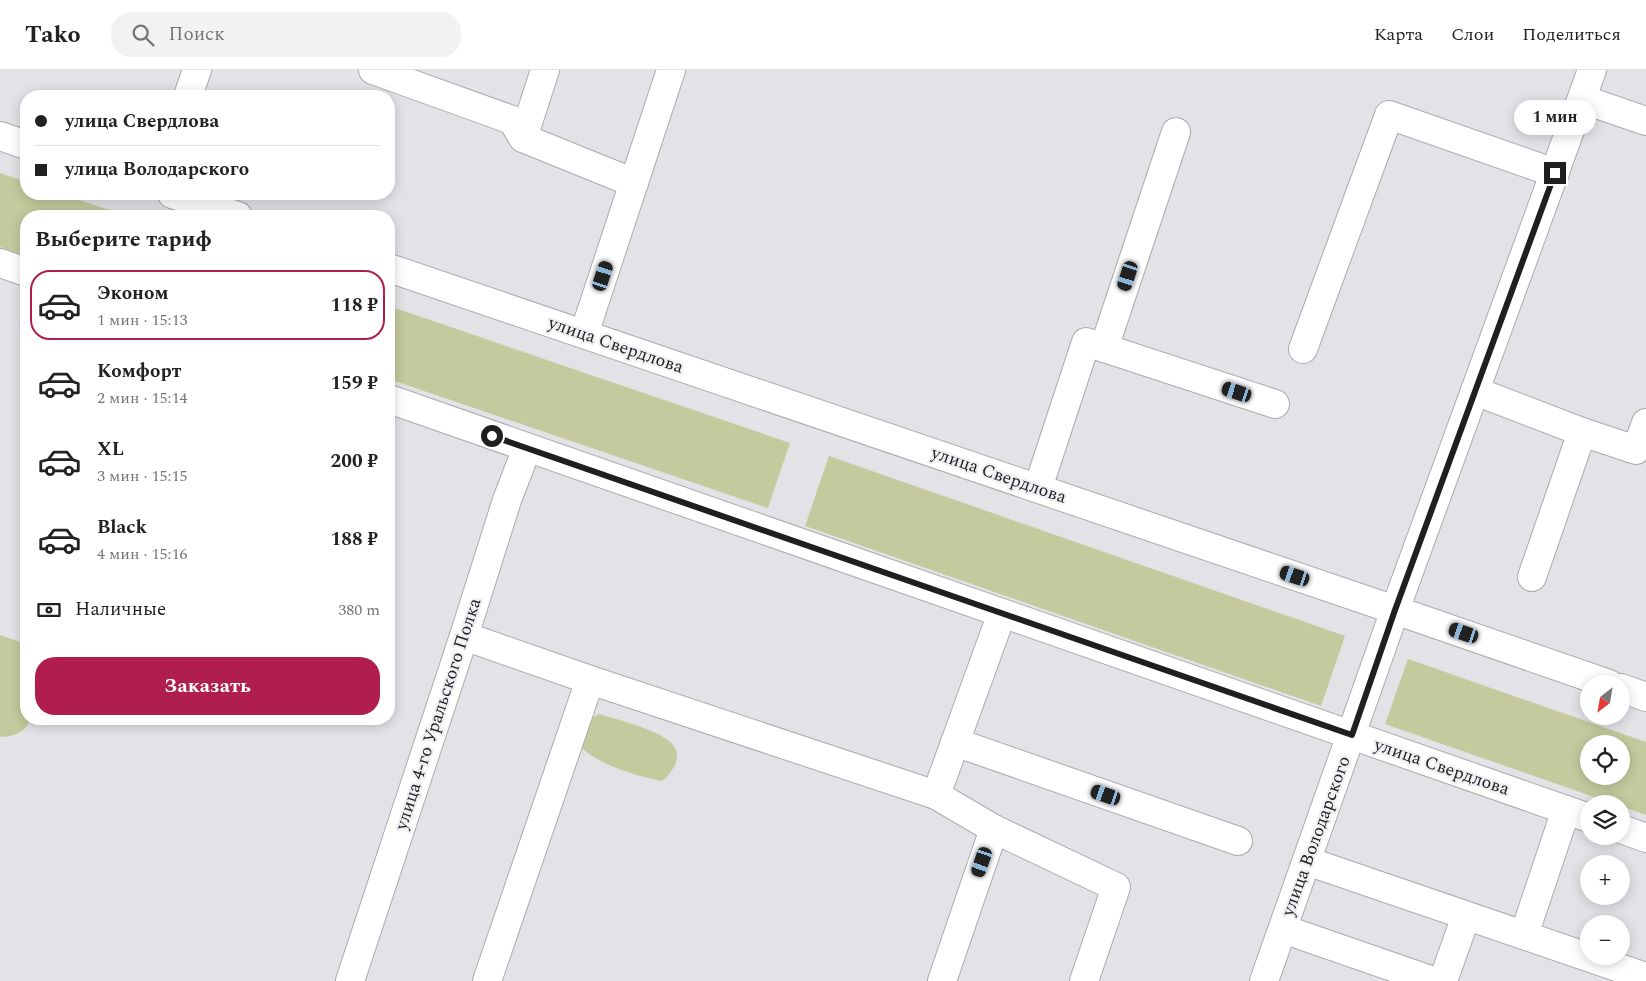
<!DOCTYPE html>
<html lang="ru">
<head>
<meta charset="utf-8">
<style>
	body { margin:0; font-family:Spectral,serif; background:#f2f2f2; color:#222; height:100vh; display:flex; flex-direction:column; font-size:19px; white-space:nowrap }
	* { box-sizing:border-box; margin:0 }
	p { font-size:16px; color:#767676 }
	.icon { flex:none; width:28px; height:28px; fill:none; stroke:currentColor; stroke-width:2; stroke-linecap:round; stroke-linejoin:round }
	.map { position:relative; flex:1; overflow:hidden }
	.side { position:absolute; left:20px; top:140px; width:375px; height:515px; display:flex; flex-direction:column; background:#fff; border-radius:20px; box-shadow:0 2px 12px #0003 }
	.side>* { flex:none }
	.banner { position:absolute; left:20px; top:20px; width:375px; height:110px; border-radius:20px; box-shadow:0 2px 12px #0003; display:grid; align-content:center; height:110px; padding:0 15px; background:#fff }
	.needle { width:32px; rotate:211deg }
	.fabs { position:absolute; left:1580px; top:605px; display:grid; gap:10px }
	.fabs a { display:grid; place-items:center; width:50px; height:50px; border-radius:50%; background:#fff; box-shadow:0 2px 12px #0003; font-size:25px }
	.end { position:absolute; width:22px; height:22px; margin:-11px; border:6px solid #1f1f20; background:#fff; box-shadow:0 0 0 2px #fff }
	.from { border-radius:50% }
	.bubble { position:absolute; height:35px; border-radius:18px; background:#fff; box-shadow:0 2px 12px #0003; font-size:16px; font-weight:700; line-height:35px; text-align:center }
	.car { position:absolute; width:15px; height:30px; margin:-15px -8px; border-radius:6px; box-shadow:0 0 4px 1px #0007; background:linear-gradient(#222 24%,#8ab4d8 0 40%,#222 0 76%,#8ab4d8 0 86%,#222 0) }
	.banner b { display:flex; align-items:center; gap:18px; height:48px; font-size:19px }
	.banner b+b { border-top:1px solid #e0e0e0 }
	.banner i { width:12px; height:12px; background:#222 }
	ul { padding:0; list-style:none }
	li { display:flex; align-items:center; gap:15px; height:70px; margin:0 10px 8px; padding:0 5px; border:2px solid transparent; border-radius:20px }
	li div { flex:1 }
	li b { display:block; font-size:19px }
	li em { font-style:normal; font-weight:700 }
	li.current { border-color:#af1e4d }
	li>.icon { width:45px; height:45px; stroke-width:1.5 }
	h2 { padding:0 15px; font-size:22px; line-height:60px }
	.pay { display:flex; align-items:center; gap:12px; height:55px; padding:0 15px; font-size:19px }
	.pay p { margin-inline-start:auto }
	.action { display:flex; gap:10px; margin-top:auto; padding:10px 15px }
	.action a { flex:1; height:58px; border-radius:20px; background:#af1e4d; color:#fff; font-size:20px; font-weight:700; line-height:58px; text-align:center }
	header { display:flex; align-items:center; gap:30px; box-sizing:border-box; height:70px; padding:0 25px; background:#fff; border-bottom:1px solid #e0e0e0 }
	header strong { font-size:24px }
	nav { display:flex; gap:28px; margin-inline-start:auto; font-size:18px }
	.search { width:350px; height:45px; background:#f2f2f2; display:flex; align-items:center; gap:12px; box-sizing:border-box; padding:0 18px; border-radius:20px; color:#767676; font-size:19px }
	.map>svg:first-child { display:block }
</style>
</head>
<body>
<header>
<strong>Tako</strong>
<div class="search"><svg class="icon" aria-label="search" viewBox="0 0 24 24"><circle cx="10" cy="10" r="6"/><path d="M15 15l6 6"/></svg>Поиск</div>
<nav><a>Карта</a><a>Слои</a><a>Поделиться</a></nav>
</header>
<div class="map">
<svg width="1646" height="911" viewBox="0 0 1646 911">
	<rect width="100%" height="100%" fill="#e3e3e7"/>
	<!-- green -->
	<g fill="#c4ca9d" fill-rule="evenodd">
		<path d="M0,103l26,9v12h35l66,22h-101v40l-26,-9z"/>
		<path d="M389,236l401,137 -22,65 -379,-129z"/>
		<path d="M829,386l516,180 -24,70 -516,-180z"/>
		<path d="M0,565l26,9v75h5c-6,13 -15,17 -29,18l-2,-1z"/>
		<path d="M1408,589l238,83v73l-25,-9v-2h-7l-229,-80zM1589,674h32v32h-32z"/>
		<path d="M599,644c17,5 58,16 70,27 16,13 5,30 -7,40 -25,-5 -60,-15 -79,-32l-1,-12 5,-17z"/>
	</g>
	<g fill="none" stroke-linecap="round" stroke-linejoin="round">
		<defs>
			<g id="minor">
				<path d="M373,0l139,50 11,18"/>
				<path d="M545,0l-22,68 111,45"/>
				<path d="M188,26l9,-26"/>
				<path d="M1582,29l64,22"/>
				<path d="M584,264l87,-264"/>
				<path d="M1104,278l72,-216"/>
				<path d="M1303,279l86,-234 166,58"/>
				<path d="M1475,321l107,41 -50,145"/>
				<path d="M1582,362l54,18 10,-27"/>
				<path d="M1038,418l48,-146 189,62"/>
				<path d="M464,566l126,44 346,115 66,-182"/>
				<path d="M955,672l283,99"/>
				<path d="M936,725l58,34 122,58 -32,94"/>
				<path d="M1307,791l339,116"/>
				<path d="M1283,859l150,52"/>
				<path d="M1524,865l42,-125"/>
				<path d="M350,911l114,-345 43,-136 20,-52"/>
				<path d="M487,911l103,-301"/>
				<path d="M942,911l52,-152"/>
				<path d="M1443,911l23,-65"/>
			</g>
			<g id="major">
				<path d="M0,66l26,9"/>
				<path d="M172,124l66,22"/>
				<path d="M0,193l26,9"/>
				<path d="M389,198l1006,342 214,74"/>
				<path d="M389,329l1200,419"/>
				<path d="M1621,618l25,9"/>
				<path d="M1621,759l25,9"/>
				<path d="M1264,911l131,-371 197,-540"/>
			</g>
		</defs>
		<!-- minor casing -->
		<use href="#minor" stroke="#ababaf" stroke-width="30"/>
		<!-- major casing -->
		<use href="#major" stroke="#ababaf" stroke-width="30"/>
		<!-- minor -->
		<use href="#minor" stroke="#fff" stroke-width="28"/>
		<!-- major -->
		<use href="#major" stroke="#fff" stroke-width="28"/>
	</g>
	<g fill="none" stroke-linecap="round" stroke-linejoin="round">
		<!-- route -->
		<path stroke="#1f1f20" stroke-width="6" d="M492,366l860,299 43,-125 160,-437"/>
	</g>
	<g text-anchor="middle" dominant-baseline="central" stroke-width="4.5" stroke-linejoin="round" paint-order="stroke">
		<!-- street labels -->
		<g font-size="18" fill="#1f1f20" stroke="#f0f0f4">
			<text transform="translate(616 275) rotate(19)">улица Свердлова</text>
			<text transform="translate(999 405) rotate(19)">улица Свердлова</text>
			<text transform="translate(438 644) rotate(-72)">улица 4-го Уральского Полка</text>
			<text transform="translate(1442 697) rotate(19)">улица Свердлова</text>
			<text transform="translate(1316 766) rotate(-70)">улица Володарского</text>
		</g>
	</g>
</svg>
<div class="fabs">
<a><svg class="needle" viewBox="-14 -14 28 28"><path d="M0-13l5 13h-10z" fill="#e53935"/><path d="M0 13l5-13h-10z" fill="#767676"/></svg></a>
<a><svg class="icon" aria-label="locate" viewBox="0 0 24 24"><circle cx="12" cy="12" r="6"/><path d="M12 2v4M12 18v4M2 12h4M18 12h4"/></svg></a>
<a><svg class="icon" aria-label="layers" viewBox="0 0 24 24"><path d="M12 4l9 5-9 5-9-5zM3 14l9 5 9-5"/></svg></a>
<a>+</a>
<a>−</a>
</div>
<i class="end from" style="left:492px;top:366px"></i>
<i class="end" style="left:1555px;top:103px"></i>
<div class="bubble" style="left:1514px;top:30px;width:82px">1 мин</div>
<i class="car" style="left:603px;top:206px;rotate:18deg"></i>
<i class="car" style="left:1128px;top:206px;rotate:198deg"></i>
<i class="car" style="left:1237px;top:322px;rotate:288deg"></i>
<i class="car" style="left:1295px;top:506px;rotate:289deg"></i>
<i class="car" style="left:1464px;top:563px;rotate:289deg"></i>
<i class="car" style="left:1106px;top:725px;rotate:289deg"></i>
<i class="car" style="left:982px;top:792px;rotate:199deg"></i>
<div class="banner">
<b><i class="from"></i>улица Свердлова</b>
<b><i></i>улица Володарского</b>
</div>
<section class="side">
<h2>Выберите тариф</h2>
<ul>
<li class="current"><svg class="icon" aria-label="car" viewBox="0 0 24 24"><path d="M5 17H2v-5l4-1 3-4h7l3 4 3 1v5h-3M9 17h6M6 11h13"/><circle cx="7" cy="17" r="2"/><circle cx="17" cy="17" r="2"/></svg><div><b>Эконом</b><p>1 мин · 15:13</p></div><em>118 ₽</em></li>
<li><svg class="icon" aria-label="car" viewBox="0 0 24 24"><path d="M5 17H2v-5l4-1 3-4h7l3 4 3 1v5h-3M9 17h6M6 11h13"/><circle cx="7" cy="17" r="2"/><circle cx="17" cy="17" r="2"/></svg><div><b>Комфорт</b><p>2 мин · 15:14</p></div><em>159 ₽</em></li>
<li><svg class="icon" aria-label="car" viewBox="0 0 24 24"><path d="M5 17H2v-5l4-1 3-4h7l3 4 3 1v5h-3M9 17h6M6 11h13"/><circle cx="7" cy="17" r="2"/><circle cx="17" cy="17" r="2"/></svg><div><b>XL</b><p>3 мин · 15:15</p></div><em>200 ₽</em></li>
<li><svg class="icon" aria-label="car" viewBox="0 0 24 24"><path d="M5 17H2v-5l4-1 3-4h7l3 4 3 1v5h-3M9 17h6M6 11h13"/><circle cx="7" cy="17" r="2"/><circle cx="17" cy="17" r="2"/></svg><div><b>Black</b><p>4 мин · 15:16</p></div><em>188 ₽</em></li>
</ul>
<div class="pay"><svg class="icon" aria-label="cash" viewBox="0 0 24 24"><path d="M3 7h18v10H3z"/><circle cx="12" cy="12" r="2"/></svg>Наличные<p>380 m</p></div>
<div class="action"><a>Заказать</a></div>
</section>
</div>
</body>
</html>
